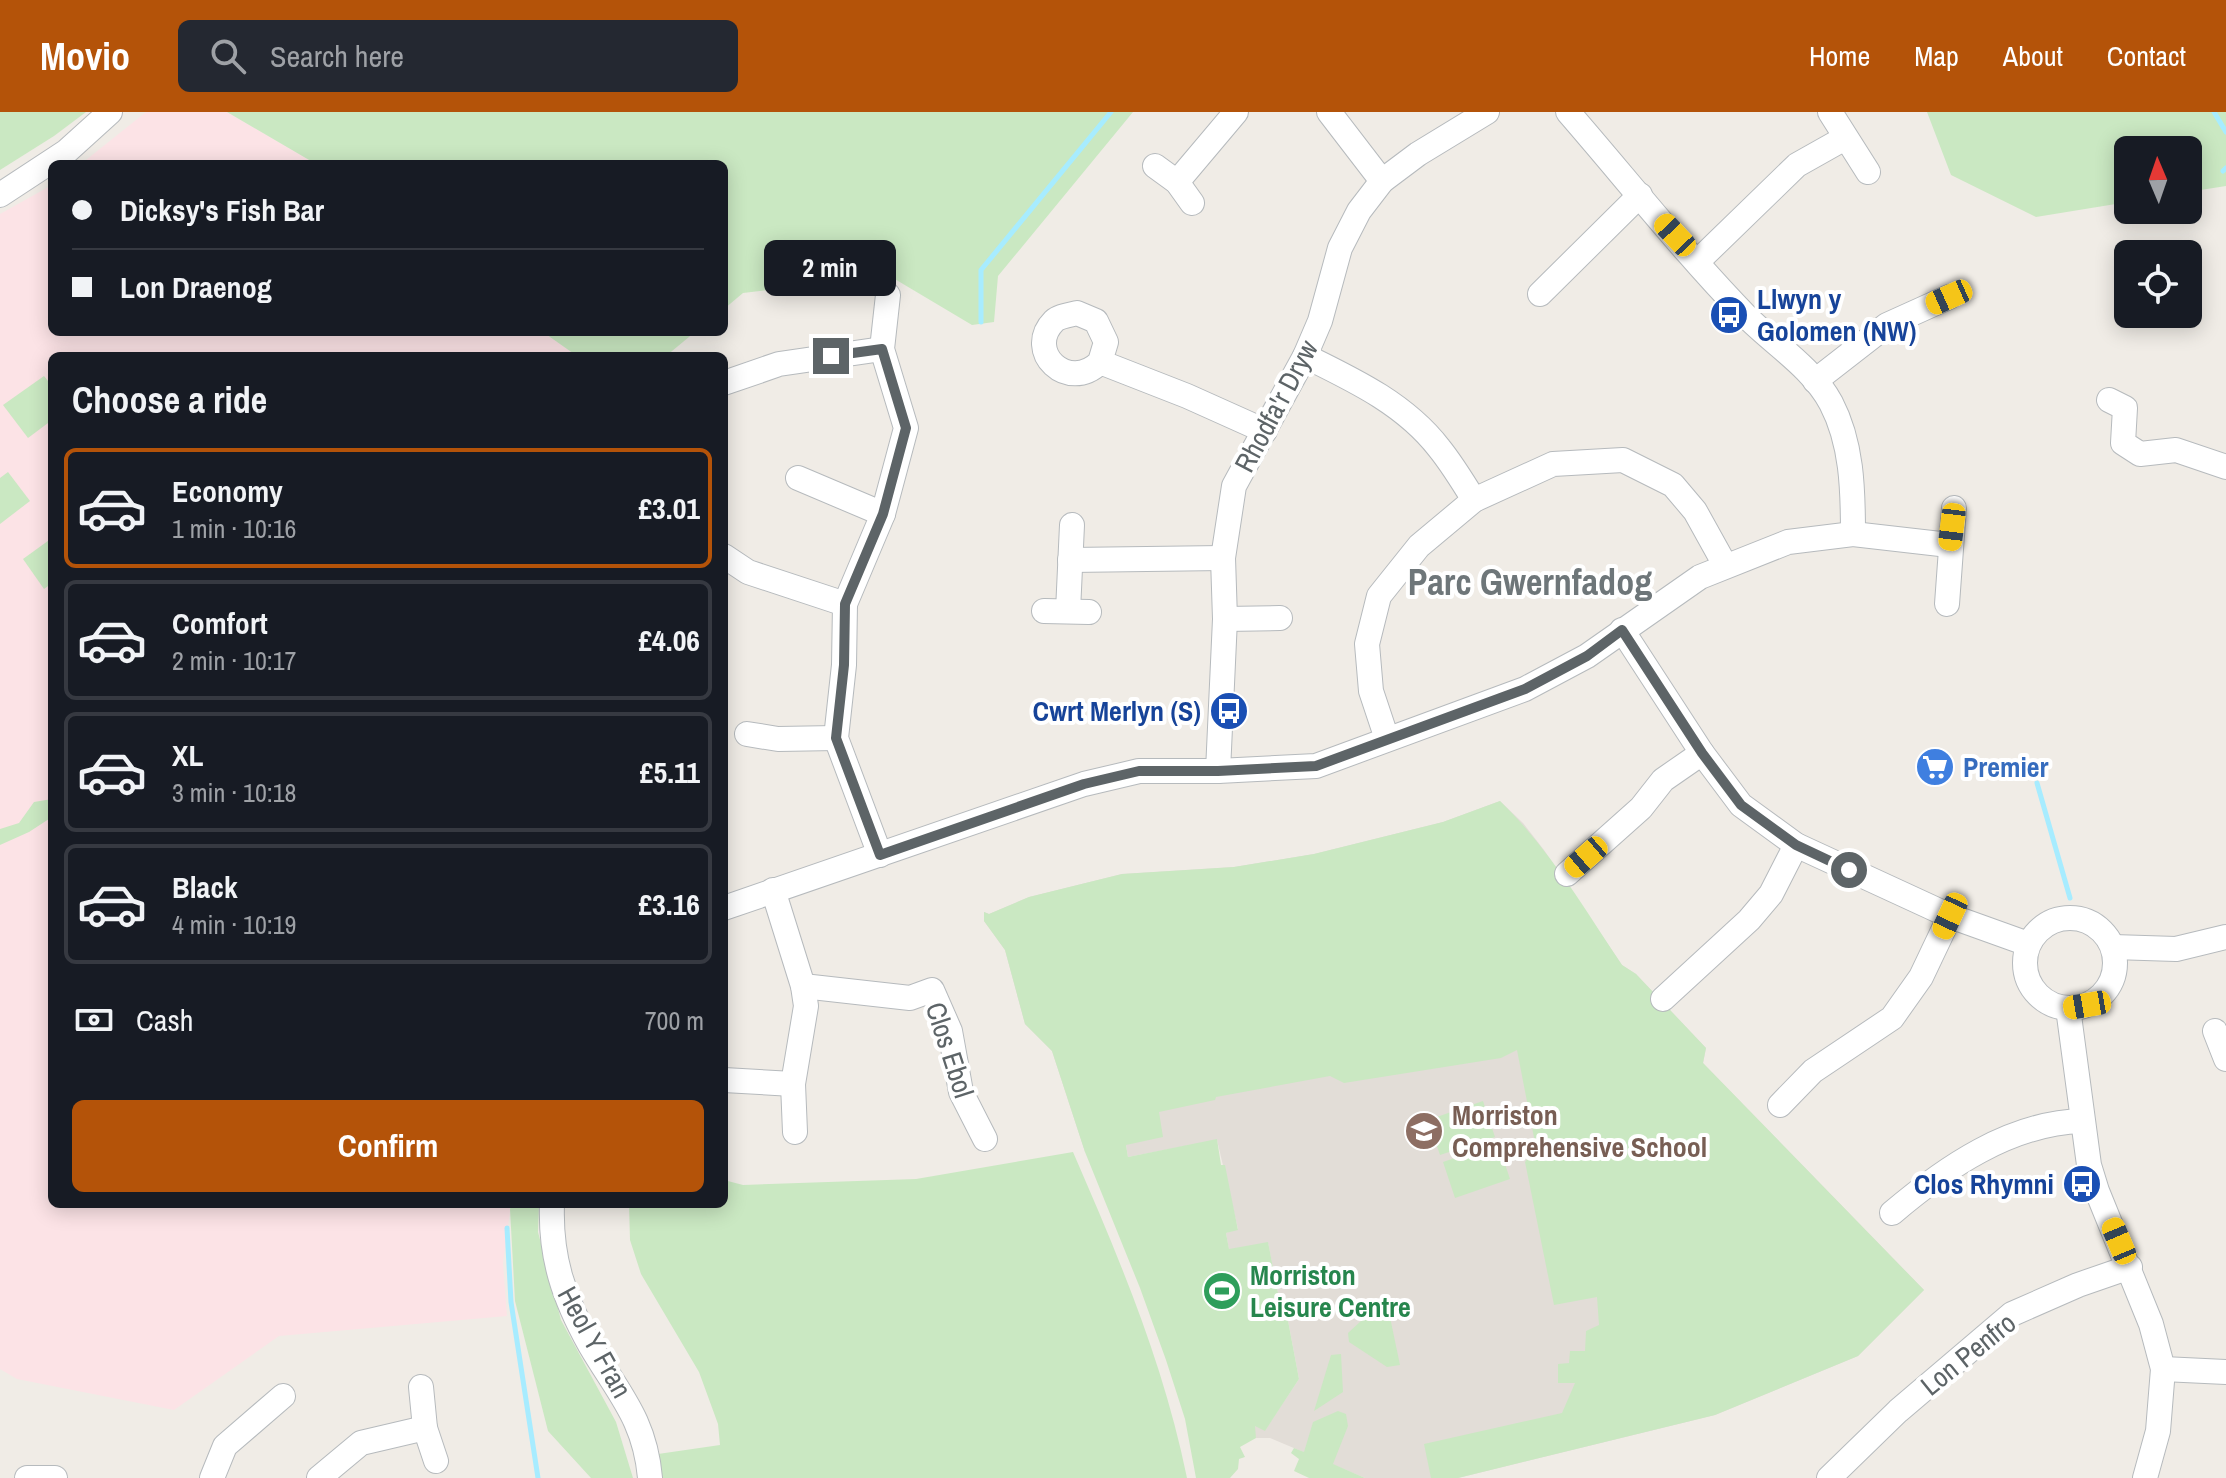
<!DOCTYPE html>
<html lang="en">
<head>
<meta charset="utf-8">
<style>
	body { margin:0; font-family:"Archivo Narrow",sans-serif; background:#242831; color:#f1f3f6; height:100vh; display:flex; flex-direction:column; font-size:30px; white-space:nowrap }
	* { box-sizing:border-box; margin:0 }
	p { font-size:26px; color:#9ea1a6 }
	.icon { flex:none; width:44px; height:44px; fill:none; stroke:currentColor; stroke-width:2; stroke-linecap:round; stroke-linejoin:round }
	.map { position:relative; flex:1; overflow:hidden }
	.details { position:absolute; left:48px; top:240px; width:680px; height:856px; display:flex; flex-direction:column; background:#171b24; border-radius:12px; box-shadow:0 4px 20px #0003 }
	.details>* { flex:none }
	.hud { position:absolute; left:48px; top:48px; width:680px; height:176px; border-radius:12px; box-shadow:0 4px 20px #0003; display:grid; align-content:center; height:176px; padding:0 24px; background:#171b24 }
	.needle { width:52px; rotate:358deg }
	.controls { position:absolute; left:2114px; top:24px; display:grid; gap:16px }
	.controls a { display:grid; place-items:center; width:88px; height:88px; border-radius:12px; background:#171b24; box-shadow:0 4px 20px #0003; font-size:40px }
	.end { position:absolute; width:36px; height:36px; margin:-18px; border:10px solid #5d6467; background:#fff; box-shadow:0 0 0 4px #fff }
	.from { border-radius:50% }
	.bubble { position:absolute; height:56px; border-radius:12px; background:#171b24; box-shadow:0 4px 20px #0003; font-size:26px; font-weight:700; line-height:56px; text-align:center }
	.car { position:absolute; width:24px; height:48px; margin:-24px -12px; border-radius:10px; box-shadow:0 0 6px 2px #0007; background:linear-gradient(#f5c518 24%,#345 0 40%,#f5c518 0 76%,#345 0 86%,#f5c518 0) }
	.hud b { display:flex; align-items:center; gap:28px; height:76px; font-size:30px }
	.hud b+b { border-top:2px solid #363941 }
	.hud i { width:20px; height:20px; background:#f1f3f6 }
	ul { padding:0; list-style:none }
	li { display:flex; align-items:center; gap:24px; height:120px; margin:0 16px 12px; padding:0 8px; border:4px solid #363941; border-radius:12px }
	li div { flex:1 }
	li b { display:block; font-size:30px }
	li em { font-style:normal; font-weight:700 }
	li.selected { border-color:#b45309 }
	li>.icon { width:72px; height:72px; stroke-width:1.5 }
	h2 { padding:0 24px; font-size:36px; line-height:96px }
	.pay { display:flex; align-items:center; gap:20px; height:88px; padding:0 24px; font-size:30px }
	.pay p { margin-inline-start:auto }
	.action { display:flex; gap:16px; margin-top:auto; padding:16px 24px }
	.action a { flex:1; height:92px; border-radius:12px; background:#b45309; color:#fff; font-size:32px; font-weight:700; line-height:92px; text-align:center }
	header { display:flex; align-items:center; gap:48px; box-sizing:border-box; height:112px; padding:0 40px; background:#b45309; color:#fff }
	header strong { font-size:38px }
	nav { display:flex; gap:44px; margin-inline-start:auto; font-size:28px }
	.search { width:560px; height:72px; background:#242831; display:flex; align-items:center; gap:20px; box-sizing:border-box; padding:0 28px; border-radius:12px; color:#9ea1a6; font-size:30px }
	.map>svg:first-child { display:block }
</style>
</head>
<body>
<header>
<strong>Movio</strong>
<div class="search"><svg class="icon" aria-label="search" viewBox="0 0 24 24"><circle cx="10" cy="10" r="6"/><path d="M15 15l6 6"/></svg>Search here</div>
<nav><a>Home</a><a>Map</a><a>About</a><a>Contact</a></nav>
</header>
<div class="map">
<svg width="2226" height="1366" viewBox="0 0 2226 1366">
	<rect width="100%" height="100%" fill="#f0ece6"/>
	<!-- education -->
	<path fill="#e2ddd7" d="M1500,689l23,22 21,27 78,115 14,9 70,74 -3,15 221,227 -66,66 -143,59 -257,63h-93l-95,-40h-14l-3,-9 2,-4 10,5 34,-51 -13,-69 -5,-2 -13,-65 -39,7 -3,-17 12,-4 -21,-89 -89,17 -2,-12 -41,7 -33,-101 -27,-27 -20,-74 -21,-29v-9l5,2 40,-17 93,-23 112,-7 80,-13 129,-32z"/>
	<!-- medical -->
	<g fill="#fce3e6">
		<path d="M146,0h81l89,52h-235z"/>
		<path d="M52,73v147h491l34,24h-525v848h459l-8,59 4,53 -228,20 -105,74 -157,-31 -17,-10v-1155z"/>
	</g>
	<!-- green -->
	<g fill="#cae8c2">
		<path d="M0,0h86l-32,24 -54,34z"/>
		<path d="M227,0h906l-135,164 -4,46 -22,3 -84,-50 -145,18 -19,16v-145h-408z"/>
		<path d="M1927,0h299v74l-38,6v-42h-60v52l-92,15 -85,-42z"/>
		<path d="M543,220h152l-29,24h-89z"/>
		<path d="M44,264l8,10v34l-24,18 -25,-33z"/>
		<path d="M8,360l22,29 -30,23v-46z"/>
		<path d="M52,426v45l-8,6 -21,-30z"/>
		<path d="M52,687v18l-23,15 -29,13v-16l19,-6 15,-21z"/>
		<path d="M1500,689c49,47 84,107 122,164l14,9 70,74 -3,15 221,227 -66,66 -143,59 -257,63h-27l-7,-34 138,-31 13,-30h-17v-19l11,-1 1,-12h15l1,-20 13,-6 -2,-28 -43,8 -29,-143 11,-14 -19,-98 -16,8 -157,25 -14,-7 -114,21 -1,3 -56,12 4,25 -37,8 2,12 89,-18 4,26h4l13,65 -12,3 3,16 39,-7 13,66 5,2 13,69 -34,52 -10,-5 1,12 -16,9 5,10 -6,2 -1,10 -8,9h-34l-11,-59 -19,-59 -26,-72 -55,-136 -33,-101 -27,-27 -20,-74 -21,-29v-9l5,2 40,-17 93,-23 112,-7 80,-13 129,-32z"/>
		<path d="M1483,989l12,36 -55,18 -12,-35z"/>
		<path d="M1498,1031l12,36 -55,19 -12,-36z"/>
		<path d="M1073,1040c46,106 91,212 114,326h-525l-4,-24 62,-9 -2,-21 -19,-52 -58,-98 -11,-34 -1,-36h95v-24l19,5 173,-6z"/>
		<path d="M512,1092h27l-1,28 23,88 55,102 17,56h-42l-43,-47 -33,-130 -5,-92z"/>
		<path d="M1386,1186l14,67 -13,2 -38,-25 -1,-9z"/>
		<path d="M1341,1242l2,38 -29,19 17,-56z"/>
		<path d="M1338,1299l8,3 2,12 -15,38 32,14h-56l-15,-7 5,-12 -8,-6 3,-5 10,4 9,-30z"/>
	</g>
	<g fill="none" stroke-linecap="round" stroke-linejoin="round">
		<!-- stream -->
		<g stroke="#a7ecff" stroke-width="5">
			<path d="M2214,0l12,20"/>
			<path d="M2223,59l3,-3"/>
			<path d="M981,210v-52l130,-158"/>
			<path d="M2037,671l33,115"/>
			<path d="M507,1116l4,74 27,176"/>
		</g>
		<defs>
			<g id="minor">
				<path d="M1329,0l53,69"/>
				<path d="M1568,0c59,68 115,139 177,203 28,29 66,51 86,88 21,40 22,86 22,131"/>
				<path d="M1830,0l38,60"/>
				<path d="M1155,54l22,16 15,21"/>
				<path d="M1177,70l59,-70"/>
				<path d="M0,83l67,-44 43,-39"/>
				<path d="M1697,150l100,-97 48,-27"/>
				<path d="M1540,182l100,-99"/>
				<path d="M1305,244c49,24 100,48 134,92 13,16 24,34 35,52"/>
				<path d="M1100,250c-32,32 -76,-11 -46,-41 5,-5 16,-6 23,-8l19,8 10,21 -6,20 87,34 78,35"/>
				<path d="M1815,269l72,-56 62,-28"/>
				<path d="M724,271l55,-19 103,-15"/>
				<path d="M2109,288l16,8 -2,35 17,11 36,-4 50,17"/>
				<path d="M798,366l85,36"/>
				<path d="M724,444l24,16 97,32"/>
				<path d="M1070,448l153,-2"/>
				<path d="M1947,492l7,-96"/>
				<path d="M1044,499l45,1"/>
				<path d="M1068,499l4,-86"/>
				<path d="M1225,507l55,-1"/>
				<path d="M1622,518l80,123 39,52 55,40 154,71 78,28"/>
				<path d="M747,622l31,5 58,-1"/>
				<path d="M1387,627l-16,-48 -4,-47 12,-48 40,-50 55,-46 79,-36 70,-4 50,25 22,26 30,54"/>
				<path d="M1218,659l7,-152 -2,-61 11,-72 71,-130 15,-35 20,-73 19,-37 23,-30 36,-27 69,-42"/>
				<path d="M880,743l-44,-117 8,-73 1,-61 38,-90 23,-86 -24,-79 6,-54"/>
				<path d="M1567,762l74,-66 22,-28 39,-27"/>
				<path d="M773,778l30,96 3,20 -13,78 2,48"/>
				<path d="M724,796l360,-124 55,-13h79l98,-5 209,-77 62,-33 113,-79 88,-35 65,-8 96,11"/>
				<circle cx="2070" cy="851" r="45"/>
				<path d="M2113,835l63,2 50,-12"/>
				<path d="M803,874l107,12 22,-8 18,41 11,61 24,47"/>
				<path d="M1663,887l86,-79 22,-26 25,-49"/>
				<path d="M2068,896l21,157 8,26 54,133 12,45 -5,62 -13,47"/>
				<path d="M2215,919l11,28"/>
				<path d="M724,968l69,4"/>
				<path d="M1780,993l33,-34 79,-53 29,-41 29,-61"/>
				<path d="M552,1092c-2,54 12,94 38,141 28,48 55,74 60,133"/>
				<path d="M1892,1101c53,-45 118,-90 190,-92"/>
				<path d="M2163,1257l63,3"/>
				<path d="M421,1275l4,41 11,33"/>
				<path d="M27,1366h28"/>
				<path d="M212,1366l13,-32 58,-50"/>
				<path d="M319,1366l42,-35 64,-15"/>
				<path d="M1829,1366l69,-67 114,-97 66,-29 52,-18"/>
			</g>
		</defs>
		<!-- minor casing -->
		<use href="#minor" stroke="#b6babd" stroke-width="26"/>
		<!-- minor -->
		<use href="#minor" stroke="#fff" stroke-width="24"/>
	</g>
	<g fill="none" stroke-linecap="round" stroke-linejoin="round">
		<!-- route -->
		<path stroke="#5d6467" stroke-width="10" d="M831,244l51,-7 24,79 -23,86 -38,90 -1,61 -8,73 44,117 204,-71 55,-13h79l98,-5 209,-77 62,-33 35,-26 80,123 39,52 55,40 53,25"/>
	</g>
	<!-- icons -->
	<defs>
		<symbol id="bus-disc" viewBox="-11 -11 22 22"><circle r="9.5" fill="#1a4fb4" stroke="#fff"/><path d="M-5-6H5V4H4V6H2V4H-2V6H-4V4H-5ZM-3.5-4V0h7V-4ZM-3.5 1.2v1.5H-2V1.2ZM2 1.2v1.5H3.5V1.2Z" fill="#fff"/></symbol>
		<symbol id="supermarket-disc" viewBox="-11 -11 22 22"><circle r="9.5" fill="#3f7fe0" stroke="#fff"/><path d="M-6-5.5h2.5l.6 2H6L4.5 2H-2.5L-4.4-4H-6ZM-1.5 3.2a1.3 1.3 0 1 0 .1 0ZM3 3.2a1.3 1.3 0 1 0 .1 0Z" fill="#fff"/></symbol>
		<symbol id="school-disc" viewBox="-11 -11 22 22"><circle r="9.5" fill="#8d6e63" stroke="#fff"/><path d="M0-5L7-2L0 1L-7-2ZM-4 1L0 2.5L4 1V4Q0 6-4 4Z" fill="#fff"/></symbol>
		<symbol id="stadium-disc" viewBox="-11 -11 22 22"><circle r="9.5" fill="#2e9e5b" stroke="#fff"/><path d="M0-5a6.5 5 0 1 0 0 10a6.5 5 0 1 0 0-10ZM-3.5-1.8h7v3.6h-7Z" fill="#fff"/></symbol>
	</defs>
	<g fill-rule="evenodd">
		<use href="#bus-disc" x="1707" y="181" width="44" height="44"/>
		<use href="#bus-disc" x="1207" y="577" width="44" height="44"/>
		<use href="#supermarket-disc" x="1913" y="633" width="44" height="44"/>
		<use href="#school-disc" x="1402" y="997" width="44" height="44"/>
		<use href="#bus-disc" x="2060" y="1050" width="44" height="44"/>
		<use href="#stadium-disc" x="1200" y="1157" width="44" height="44"/>
	</g>
	<g text-anchor="middle" dominant-baseline="central" stroke-width="8" stroke-linejoin="round" paint-order="stroke">
		<!-- transit labels -->
		<g font-size="28" font-weight="bold" fill="#164399" stroke="#fff" text-anchor="end">
			<text x="1757" y="187" text-anchor="start">Llwyn y<tspan x="1757" dy="32">Golomen (NW)</tspan></text>
			<text x="1201" y="599">Cwrt Merlyn (S)</text>
			<text x="2054" y="1072">Clos Rhymni</text>
		</g>
		<!-- street labels -->
		<g font-size="28" fill="#5d6467" stroke="#fff">
			<text transform="translate(1276 294) rotate(-62)">Rhodfa'r Dryw</text>
			<text transform="translate(950 938) rotate(72)">Clos Ebol</text>
			<text transform="translate(595 1230) rotate(61)">Heol Y Fran</text>
			<text transform="translate(1968 1242) rotate(-39)">Lon Penfro</text>
		</g>
		<!-- shop labels -->
		<g font-size="28" font-weight="bold" fill="#366cbe" stroke="#fff" text-anchor="start">
			<text x="1963" y="655">Premier</text>
		</g>
		<!-- education labels -->
		<g font-size="28" font-weight="bold" fill="#785e54" stroke="#fff" text-anchor="start">
			<text x="1452" y="1003">Morriston<tspan x="1452" dy="32">Comprehensive School</tspan></text>
		</g>
		<!-- leisure labels -->
		<g font-size="28" font-weight="bold" fill="#27864d" stroke="#fff" text-anchor="start">
			<text x="1250" y="1163">Morriston<tspan x="1250" dy="32">Leisure Centre</tspan></text>
		</g>
		<!-- district labels -->
		<g font-size="36" font-weight="bold" fill="#6e7679" stroke="#fff">
			<text x="1530" y="470">Parc Gwernfadog</text>
		</g>
	</g>
</svg>
<div class="controls">
<a><svg class="needle" viewBox="-14 -14 28 28"><path d="M0-13l5 13h-10z" fill="#e53935"/><path d="M0 13l5-13h-10z" fill="#9ea1a6"/></svg></a>
<a><svg class="icon" aria-label="locate" viewBox="0 0 24 24"><circle cx="12" cy="12" r="6"/><path d="M12 2v4M12 18v4M2 12h4M18 12h4"/></svg></a>
</div>
<i class="end from" style="left:1849px;top:758px"></i>
<i class="end" style="left:831px;top:244px"></i>
<div class="bubble" style="left:764px;top:128px;width:132px">2 min</div>
<i class="car" style="left:1675px;top:123px;rotate:317deg"></i>
<i class="car" style="left:1949px;top:185px;rotate:246deg"></i>
<i class="car" style="left:1952px;top:415px;rotate:187deg"></i>
<i class="car" style="left:1586px;top:745px;rotate:229deg"></i>
<i class="car" style="left:1950px;top:804px;rotate:205deg"></i>
<i class="car" style="left:2087px;top:893px;rotate:260deg"></i>
<i class="car" style="left:2119px;top:1129px;rotate:337deg"></i>
<div class="hud">
<b><i class="from"></i>Dicksy's Fish Bar</b>
<b><i></i>Lon Draenog</b>
</div>
<section class="details">
<h2>Choose a ride</h2>
<ul>
<li class="selected"><svg class="icon" aria-label="car" viewBox="0 0 24 24"><path d="M5 17H2v-5l4-1 3-4h7l3 4 3 1v5h-3M9 17h6M6 11h13"/><circle cx="7" cy="17" r="2"/><circle cx="17" cy="17" r="2"/></svg><div><b>Economy</b><p>1 min · 10:16</p></div><em>£3.01</em></li>
<li><svg class="icon" aria-label="car" viewBox="0 0 24 24"><path d="M5 17H2v-5l4-1 3-4h7l3 4 3 1v5h-3M9 17h6M6 11h13"/><circle cx="7" cy="17" r="2"/><circle cx="17" cy="17" r="2"/></svg><div><b>Comfort</b><p>2 min · 10:17</p></div><em>£4.06</em></li>
<li><svg class="icon" aria-label="car" viewBox="0 0 24 24"><path d="M5 17H2v-5l4-1 3-4h7l3 4 3 1v5h-3M9 17h6M6 11h13"/><circle cx="7" cy="17" r="2"/><circle cx="17" cy="17" r="2"/></svg><div><b>XL</b><p>3 min · 10:18</p></div><em>£5.11</em></li>
<li><svg class="icon" aria-label="car" viewBox="0 0 24 24"><path d="M5 17H2v-5l4-1 3-4h7l3 4 3 1v5h-3M9 17h6M6 11h13"/><circle cx="7" cy="17" r="2"/><circle cx="17" cy="17" r="2"/></svg><div><b>Black</b><p>4 min · 10:19</p></div><em>£3.16</em></li>
</ul>
<div class="pay"><svg class="icon" aria-label="cash" viewBox="0 0 24 24"><path d="M3 7h18v10H3z"/><circle cx="12" cy="12" r="2"/></svg>Cash<p>700 m</p></div>
<div class="action"><a>Confirm</a></div>
</section>
</div>
</body>
</html>
